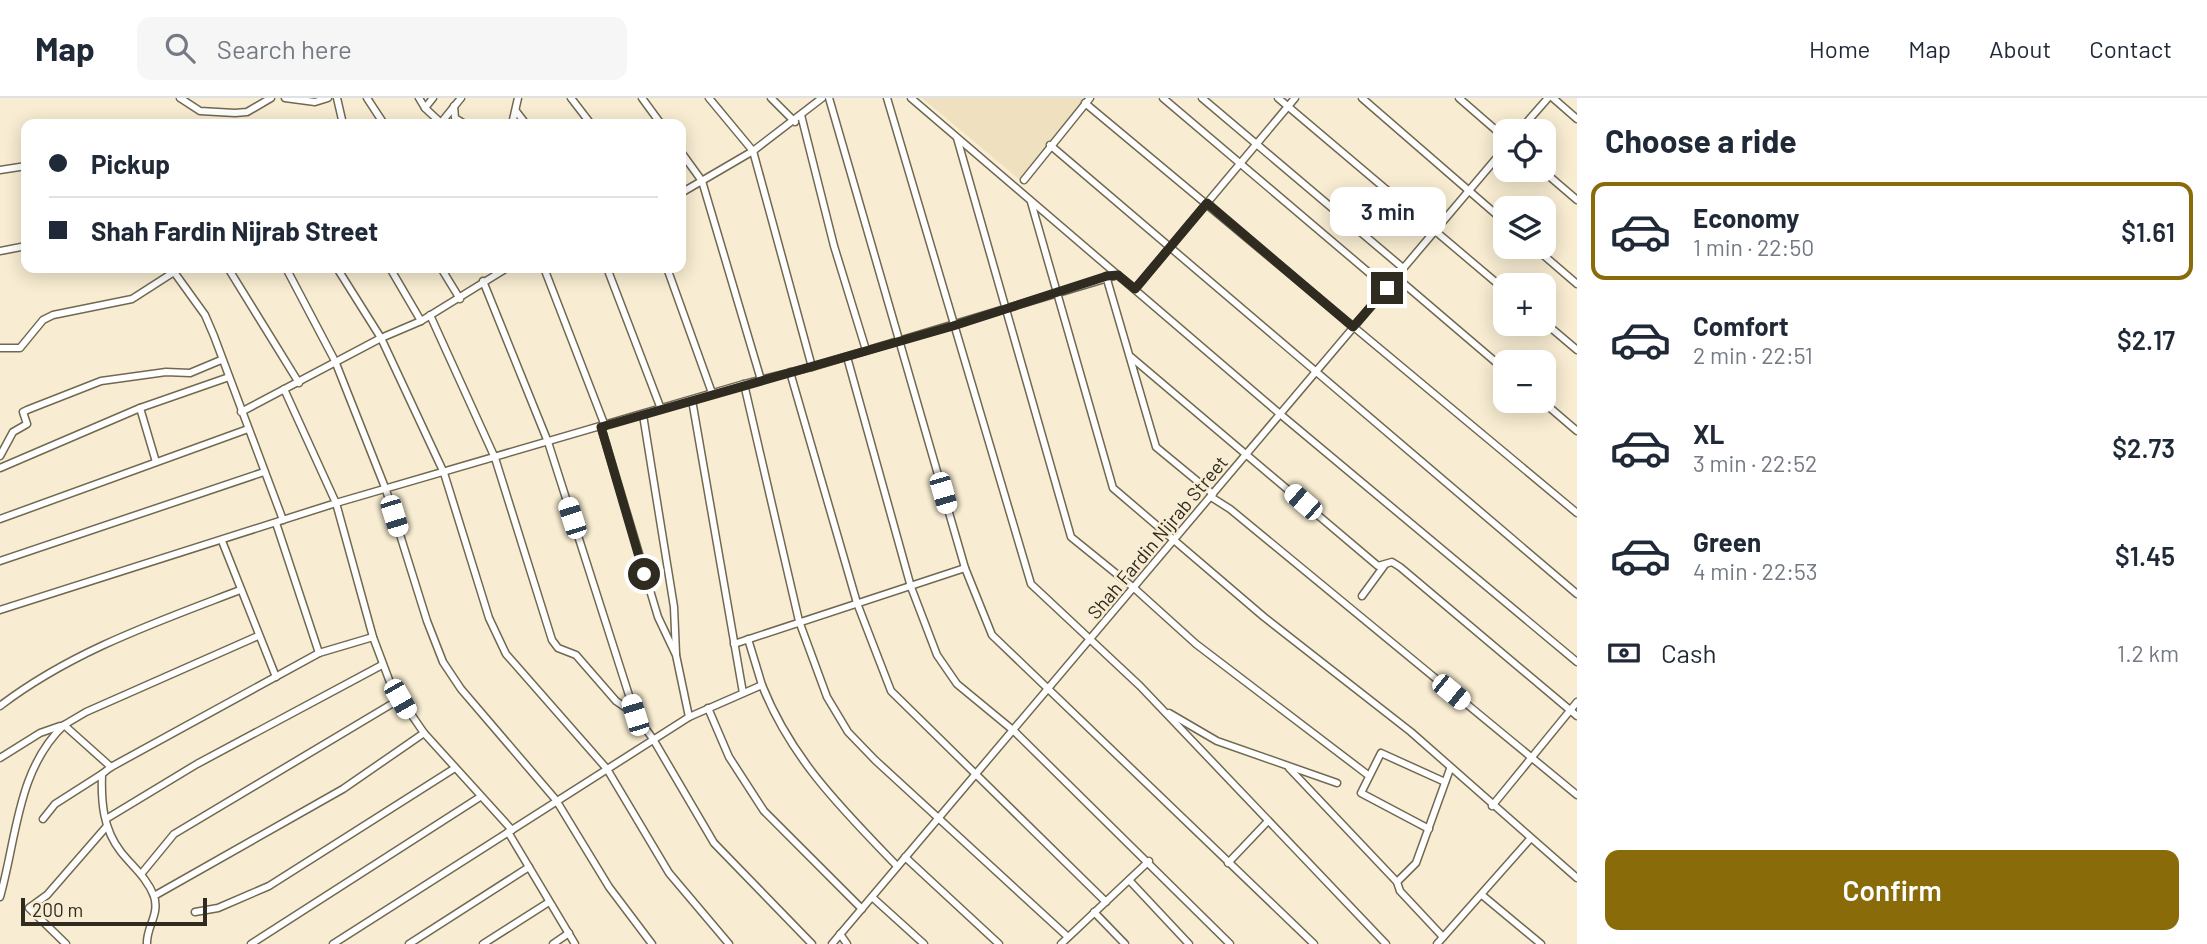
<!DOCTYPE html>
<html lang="en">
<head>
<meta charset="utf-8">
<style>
	body { margin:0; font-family:Barlow,sans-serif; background:#f6f6f7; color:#1f2937; height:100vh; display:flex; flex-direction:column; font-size:26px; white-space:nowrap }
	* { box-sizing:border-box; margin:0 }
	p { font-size:23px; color:#747a83 }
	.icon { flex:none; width:38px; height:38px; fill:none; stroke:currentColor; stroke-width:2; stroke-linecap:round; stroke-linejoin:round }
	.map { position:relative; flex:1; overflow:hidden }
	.side { display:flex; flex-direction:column; background:#fff; width:630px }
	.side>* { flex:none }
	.hud { position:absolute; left:21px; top:21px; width:665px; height:154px; border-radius:14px; box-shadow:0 4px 18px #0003; display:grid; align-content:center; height:154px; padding:0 28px; background:#fff }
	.controls { position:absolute; left:1493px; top:21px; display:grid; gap:14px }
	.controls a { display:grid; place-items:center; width:63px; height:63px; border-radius:14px; background:#fff; box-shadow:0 4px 18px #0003; font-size:35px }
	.scale { position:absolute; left:21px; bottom:18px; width:186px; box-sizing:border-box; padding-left:7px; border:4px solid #2f2b21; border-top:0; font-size:19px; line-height:24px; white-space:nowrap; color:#2f2b21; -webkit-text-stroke:5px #f8edd2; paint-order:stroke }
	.end { position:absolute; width:32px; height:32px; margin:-16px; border:9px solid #2f2b21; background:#fff; box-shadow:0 0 0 4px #fff }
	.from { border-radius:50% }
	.bubble { position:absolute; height:49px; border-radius:14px; background:#fff; box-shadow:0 4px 18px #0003; font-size:23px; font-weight:600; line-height:49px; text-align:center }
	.car { position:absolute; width:21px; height:42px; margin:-21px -10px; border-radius:9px; box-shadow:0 0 5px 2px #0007; background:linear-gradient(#fff 24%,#345 0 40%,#fff 0 76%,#345 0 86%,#fff 0) }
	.hud b { display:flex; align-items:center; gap:24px; height:66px; font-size:26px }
	.hud b+b { border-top:2px solid #e0e1e3 }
	.hud i { width:18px; height:18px; background:#1f2937 }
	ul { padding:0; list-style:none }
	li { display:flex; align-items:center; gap:21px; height:98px; margin:0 14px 10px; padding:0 14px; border:4px solid transparent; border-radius:14px }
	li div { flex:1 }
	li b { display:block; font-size:26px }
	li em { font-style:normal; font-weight:600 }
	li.active { border-color:#896b0a }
	li>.icon { width:63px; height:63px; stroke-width:1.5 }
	h2 { padding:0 28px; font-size:32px; line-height:84px }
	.pay { display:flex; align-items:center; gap:18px; height:77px; padding:0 28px; font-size:26px }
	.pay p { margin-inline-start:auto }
	.action { display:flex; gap:14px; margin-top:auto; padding:14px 28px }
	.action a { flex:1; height:80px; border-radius:14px; background:#896b0a; color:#fff; font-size:28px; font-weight:600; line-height:80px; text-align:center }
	header { display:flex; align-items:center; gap:42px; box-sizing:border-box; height:98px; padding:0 35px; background:#fff; border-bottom:2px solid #e0e1e3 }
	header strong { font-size:33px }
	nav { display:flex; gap:38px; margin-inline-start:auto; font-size:24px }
	.search { width:490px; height:63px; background:#f6f6f7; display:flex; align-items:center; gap:18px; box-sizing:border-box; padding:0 24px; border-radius:14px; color:#747a83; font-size:26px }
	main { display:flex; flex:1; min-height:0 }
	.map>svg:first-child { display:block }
</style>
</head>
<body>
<header>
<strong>Map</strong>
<div class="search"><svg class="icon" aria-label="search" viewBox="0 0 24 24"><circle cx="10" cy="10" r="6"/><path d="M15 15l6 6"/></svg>Search here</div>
<nav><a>Home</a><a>Map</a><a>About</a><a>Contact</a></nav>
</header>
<main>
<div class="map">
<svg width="1577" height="846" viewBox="0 0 1577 846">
	<rect width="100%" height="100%" fill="#f8edd2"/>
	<!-- built -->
	<path fill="#efe1c0" d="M922,0h168l-70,82z"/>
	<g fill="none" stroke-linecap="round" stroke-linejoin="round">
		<defs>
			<g id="minor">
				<path d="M180,0l20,13 35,2 12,-1 24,-14"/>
				<path d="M285,0l30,4 13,-4"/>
				<path d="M337,0l6,26"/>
				<path d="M367,0l17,26"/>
				<path d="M419,0l6,10"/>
				<path d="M433,0l-8,10 15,14"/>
				<path d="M571,0l20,26"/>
				<path d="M642,0l19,26"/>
				<path d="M709,0l44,53 59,216"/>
				<path d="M771,0l24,24"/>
				<path d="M829,0l136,470 27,67 322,309"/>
				<path d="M887,0l144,486 109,102 246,258"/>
				<path d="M911,0l369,316 297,248"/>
				<path d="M1163,0l224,190"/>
				<path d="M1202,0l201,170"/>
				<path d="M1278,0l227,192"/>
				<path d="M1362,0l143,124"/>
				<path d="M1459,0l46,40"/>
				<path d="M1553,0l24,21"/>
				<path d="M1085,5l492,410"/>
				<path d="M454,8l1,12 10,6"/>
				<path d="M516,13l10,13"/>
				<path d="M801,17l33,131 32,104"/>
				<path d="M440,26l21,-26"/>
				<path d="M512,26l6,-26"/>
				<path d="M1519,33l29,-33"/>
				<path d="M957,40l114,399 63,51 62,56 172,131"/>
				<path d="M1050,47l527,449"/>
				<path d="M681,54l21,29 59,199"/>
				<path d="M0,72l26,-4"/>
				<path d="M1542,72l35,30"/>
				<path d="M1024,82l66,-82"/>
				<path d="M681,95l72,-42 69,-53"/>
				<path d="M1031,104l82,286 151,129 147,115 166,146"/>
				<path d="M1534,149l43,37"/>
				<path d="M0,153l26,-5"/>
				<path d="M175,170l-1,4 31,43 9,21 69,184"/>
				<path d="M228,170l71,115"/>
				<path d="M286,170l49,93 51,129 41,131 16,41 18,27 95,111 53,87 43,57"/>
				<path d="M337,170l44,70 63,135 45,145 17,36 101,115 62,104 60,71"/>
				<path d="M390,170l31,53"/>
				<path d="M441,170l19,31"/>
				<path d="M544,170l61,158"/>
				<path d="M607,170l54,141"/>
				<path d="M667,170l45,125"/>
				<path d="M1106,178l50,171 57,47"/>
				<path d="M1396,179l109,93"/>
				<path d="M483,183l65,161 87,272 18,25 61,104 98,101"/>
				<path d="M1135,191l160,-191"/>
				<path d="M430,217l65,143 57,182 6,8 18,7 40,46 19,13"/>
				<path d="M1544,224l33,28"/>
				<path d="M0,250h20l23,-28 10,-5 79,-16 42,-27"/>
				<path d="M847,259l64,230 26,68 20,29 57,47 216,213"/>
				<path d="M1131,259l247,209 14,-4 8,5 177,149"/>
				<path d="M790,274l67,231 34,88 215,211"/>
				<path d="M744,286l55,237 28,76 21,35 27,28 193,177"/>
				<path d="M284,291l52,114 37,134 18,48 33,48 88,97"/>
				<path d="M692,302l51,293"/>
				<path d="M1542,303l35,30"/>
				<path d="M140,310l89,-31"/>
				<path d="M241,314l140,-74 40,-17 86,-53"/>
				<path d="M643,317l31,192 2,47"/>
				<path d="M601,329l57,190 18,38 13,62"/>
				<path d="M0,358l13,-24 14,-8 -4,-12 4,-2 74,-29 65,-9 24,1 31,-13"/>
				<path d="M0,370l140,-60 16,54"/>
				<path d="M1211,399l19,12 347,286"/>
				<path d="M0,421l248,-90"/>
				<path d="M276,425l43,130"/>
				<path d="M222,443l54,136"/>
				<path d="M0,463l264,-89"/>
				<path d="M1362,498l22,-30"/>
				<path d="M0,512l336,-107 408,-119 68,-17 306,-92"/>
				<path d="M748,541l14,46"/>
				<path d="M734,546l231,-76"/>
				<path d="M0,608c72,-55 157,-84 240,-116"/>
				<path d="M708,610l21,49 35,54 98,98"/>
				<path d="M1169,615l48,28 120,42"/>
				<path d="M0,660l40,-25 20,-7"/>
				<path d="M111,669l208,-114 54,-16"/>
				<path d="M1289,670l108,114 3,9 43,46"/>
				<path d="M1492,708l85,-104"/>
				<path d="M43,721l12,-15 47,-30"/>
				<path d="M106,721l91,-55 185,-99"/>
				<path d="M1429,731l-68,-36 20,-40 64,29"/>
				<path d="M508,734l67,112"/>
				<path d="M905,759l94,87"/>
				<path d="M1228,765l40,-42"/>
				<path d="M142,775l32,-39 226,-135"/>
				<path d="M1129,782l60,64"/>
				<path d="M1397,784l19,-19 34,-94"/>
				<path d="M1482,797l59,49"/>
				<path d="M154,798l189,-107 81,-56"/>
				<path d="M0,799c17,-60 17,-127 64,-172"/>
				<path d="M872,799l52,47"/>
				<path d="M195,814l23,-4 51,-22 186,-118"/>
				<path d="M1094,814l31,32"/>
				<path d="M840,836l7,10"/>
				<path d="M66,846l-37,-36 18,-13 60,-69"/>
				<path d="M147,846c-1,-17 13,-29 7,-48 -7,-18 -21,-29 -33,-44 -18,-23 -20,-50 -19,-78l9,-7 -47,-42 22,-13 172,-76"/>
				<path d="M251,846l229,-147"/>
				<path d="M333,846l356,-227 73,-32c29,74 81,125 135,181"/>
				<path d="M409,846l120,-77"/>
				<path d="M483,846l66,-42"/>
				<path d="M553,846l16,-11"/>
				<path d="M832,846l673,-796"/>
				<path d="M1061,846l88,-83"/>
				<path d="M1437,846l93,-105"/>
			</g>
		</defs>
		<!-- minor casing -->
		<use href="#minor" stroke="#716851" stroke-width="9"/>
		<!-- minor -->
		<use href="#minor" stroke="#fff" stroke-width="6"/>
	</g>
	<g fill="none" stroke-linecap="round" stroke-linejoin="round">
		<!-- route -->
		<path stroke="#2f2b21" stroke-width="9" d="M644,476l-43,-147 352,-101 154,-50 11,-1 17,14 72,-86 146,124 34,-39"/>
	</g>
	<g text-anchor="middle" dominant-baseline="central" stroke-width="5" stroke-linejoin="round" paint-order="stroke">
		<!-- street labels -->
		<g font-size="19" fill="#2f2b21" stroke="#f8edd2">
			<text transform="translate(1157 439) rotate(-50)">Shah Fardin Nijrab Street</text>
		</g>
	</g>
</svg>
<div class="controls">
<a><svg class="icon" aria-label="locate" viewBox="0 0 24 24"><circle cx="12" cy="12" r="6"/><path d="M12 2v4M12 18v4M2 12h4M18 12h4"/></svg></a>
<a><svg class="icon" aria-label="layers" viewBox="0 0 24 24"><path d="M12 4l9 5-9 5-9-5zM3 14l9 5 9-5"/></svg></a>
<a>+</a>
<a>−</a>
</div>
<div class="scale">200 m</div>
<i class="end from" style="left:644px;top:476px"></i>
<i class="end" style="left:1387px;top:190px"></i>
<div class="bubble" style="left:1330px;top:89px;width:116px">3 min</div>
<i class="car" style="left:943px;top:395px;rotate:164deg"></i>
<i class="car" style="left:1303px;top:404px;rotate:311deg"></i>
<i class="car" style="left:394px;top:418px;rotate:163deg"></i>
<i class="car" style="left:572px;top:420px;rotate:342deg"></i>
<i class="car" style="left:1451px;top:594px;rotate:129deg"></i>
<i class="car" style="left:400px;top:601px;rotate:150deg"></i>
<i class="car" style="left:635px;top:617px;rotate:343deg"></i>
<div class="hud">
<b><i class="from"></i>Pickup</b>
<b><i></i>Shah Fardin Nijrab Street</b>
</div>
</div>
<section class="side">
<h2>Choose a ride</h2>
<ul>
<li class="active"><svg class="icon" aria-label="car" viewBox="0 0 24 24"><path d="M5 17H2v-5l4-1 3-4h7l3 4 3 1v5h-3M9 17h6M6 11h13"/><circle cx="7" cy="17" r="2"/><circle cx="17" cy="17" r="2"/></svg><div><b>Economy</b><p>1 min · 22:50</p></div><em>$1.61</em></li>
<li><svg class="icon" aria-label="car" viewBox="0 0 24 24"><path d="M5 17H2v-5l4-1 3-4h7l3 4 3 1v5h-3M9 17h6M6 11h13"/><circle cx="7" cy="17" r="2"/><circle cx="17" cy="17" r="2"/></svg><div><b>Comfort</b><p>2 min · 22:51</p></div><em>$2.17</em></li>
<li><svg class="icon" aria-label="car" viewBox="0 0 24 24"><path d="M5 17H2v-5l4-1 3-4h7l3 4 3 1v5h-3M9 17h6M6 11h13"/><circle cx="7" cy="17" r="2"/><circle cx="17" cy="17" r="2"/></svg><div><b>XL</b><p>3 min · 22:52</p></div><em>$2.73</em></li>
<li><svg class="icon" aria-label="car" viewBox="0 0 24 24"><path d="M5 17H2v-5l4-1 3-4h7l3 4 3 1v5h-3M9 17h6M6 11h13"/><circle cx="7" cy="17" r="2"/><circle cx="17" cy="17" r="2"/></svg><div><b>Green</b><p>4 min · 22:53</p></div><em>$1.45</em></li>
</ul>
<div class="pay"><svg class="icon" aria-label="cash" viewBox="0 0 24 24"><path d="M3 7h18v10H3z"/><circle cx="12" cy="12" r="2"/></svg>Cash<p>1.2 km</p></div>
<div class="action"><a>Confirm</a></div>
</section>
</main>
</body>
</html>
